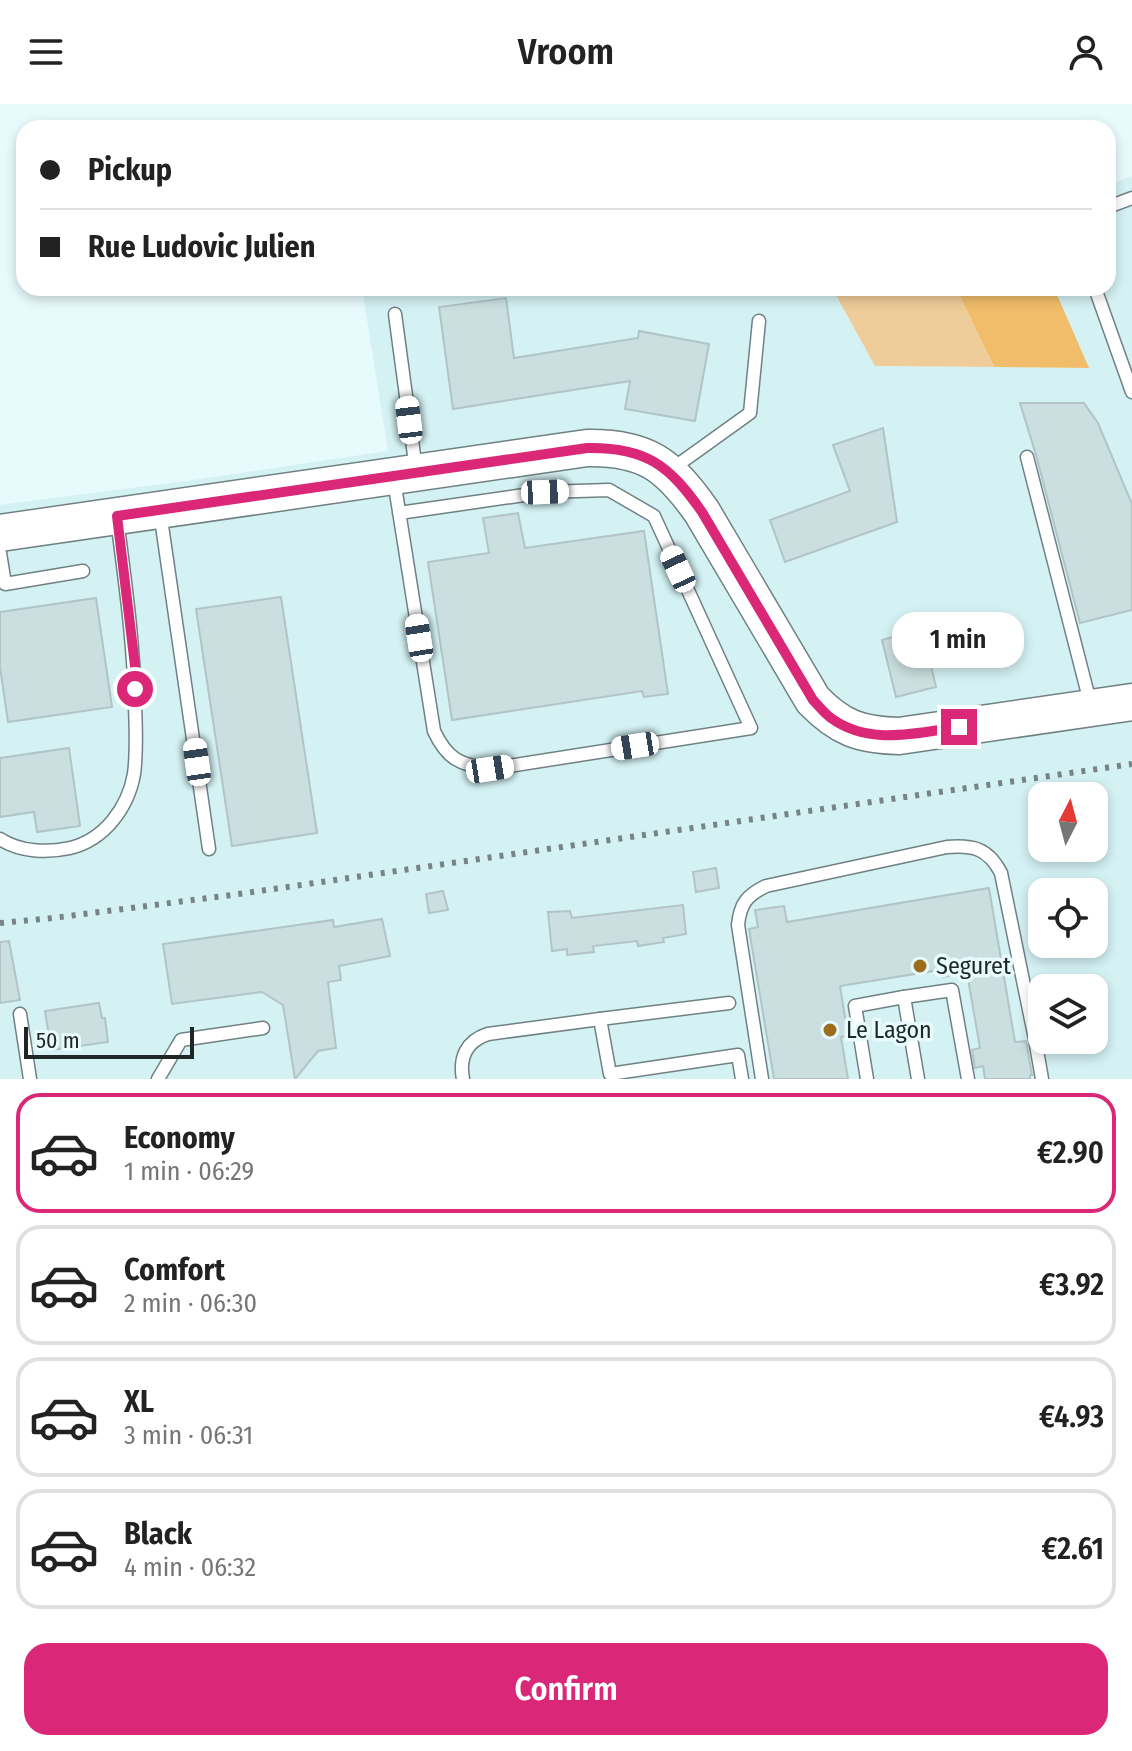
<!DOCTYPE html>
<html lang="en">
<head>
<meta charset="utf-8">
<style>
	body { margin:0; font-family:"Fira Sans Condensed",sans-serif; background:#f6f6f6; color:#222; height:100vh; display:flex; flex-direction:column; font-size:30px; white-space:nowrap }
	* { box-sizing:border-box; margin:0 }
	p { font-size:26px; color:#767676 }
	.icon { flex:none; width:44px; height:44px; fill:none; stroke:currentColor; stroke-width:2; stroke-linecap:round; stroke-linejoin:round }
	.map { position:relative; height:975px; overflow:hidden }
	.sheet { display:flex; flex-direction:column; background:#fff; flex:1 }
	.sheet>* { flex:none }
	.guide { position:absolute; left:16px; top:16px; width:1100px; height:176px; border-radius:24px; box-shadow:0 4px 12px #0003; display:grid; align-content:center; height:176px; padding:0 24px; background:#fff }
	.needle { width:52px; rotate:6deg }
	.fabs { position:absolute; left:1028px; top:678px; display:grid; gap:16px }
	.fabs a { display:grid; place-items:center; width:80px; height:80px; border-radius:16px; background:#fff; box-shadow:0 4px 12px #0003; font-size:40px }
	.scale { position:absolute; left:24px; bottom:20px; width:170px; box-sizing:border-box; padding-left:8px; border:4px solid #1f2626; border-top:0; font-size:22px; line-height:28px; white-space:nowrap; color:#1f2626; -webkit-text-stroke:6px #e7fafc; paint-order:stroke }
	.end { position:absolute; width:36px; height:36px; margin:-18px; border:10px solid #db2777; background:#fff; box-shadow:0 0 0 4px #fff }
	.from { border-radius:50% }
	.bubble { position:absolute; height:56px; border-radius:24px; background:#fff; box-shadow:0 4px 12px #0003; font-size:26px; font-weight:600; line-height:56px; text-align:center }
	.car { position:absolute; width:24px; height:48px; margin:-24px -12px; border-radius:10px; box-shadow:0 0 6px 2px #0007; background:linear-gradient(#fff 24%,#345 0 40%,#fff 0 76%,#345 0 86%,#fff 0) }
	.guide b { display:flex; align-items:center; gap:28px; height:76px; font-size:30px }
	.guide b+b { border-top:2px solid #e0e0e0 }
	.guide i { width:20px; height:20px; background:#222 }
	ul { padding:14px 0 0; list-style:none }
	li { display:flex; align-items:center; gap:24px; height:120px; margin:0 16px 12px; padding:0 8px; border:4px solid #e0e0e0; border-radius:24px }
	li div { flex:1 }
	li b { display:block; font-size:30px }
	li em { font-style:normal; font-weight:600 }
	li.current { border-color:#db2777 }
	li>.icon { width:72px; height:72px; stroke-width:1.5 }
	.button { display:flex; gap:16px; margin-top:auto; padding:16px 24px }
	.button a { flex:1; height:92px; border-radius:24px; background:#db2777; color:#fff; font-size:32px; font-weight:600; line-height:92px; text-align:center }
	header { display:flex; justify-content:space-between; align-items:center; height:104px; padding:0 24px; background:#fff; font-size:36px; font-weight:600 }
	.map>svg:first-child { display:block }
</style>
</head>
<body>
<header><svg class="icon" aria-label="menu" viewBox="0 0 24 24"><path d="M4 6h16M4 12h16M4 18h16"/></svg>Vroom<svg class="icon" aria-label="person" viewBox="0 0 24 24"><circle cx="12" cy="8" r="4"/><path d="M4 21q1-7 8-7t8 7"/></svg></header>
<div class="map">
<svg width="1132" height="975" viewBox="0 0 1132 975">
	<rect width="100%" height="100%" fill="#e7fafc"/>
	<!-- built -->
	<path fill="#d4f1f3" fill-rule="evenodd" d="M1132,72v903h-1132v-574l200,-26 188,-28 -26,-163h470l43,78 213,2 -34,-80h54v-103zM1042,692h52v52h-52zM1042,788h52v52h-52zM1042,884h52v52h-52z"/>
	<!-- green -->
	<path fill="#efcd9a" d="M832,184h124l38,79 -119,-1z"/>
	<!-- forest -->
	<path fill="#f1bd6b" d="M956,184h98l35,80 -95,-1z"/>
	<!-- building -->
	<g fill="#cbdee0" stroke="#b2c4c6" stroke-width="2">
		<path d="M506,194l8,60 124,-20 1,-7 70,13 -14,77 -70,-12 5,-28 -177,28 -14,-102z"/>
		<path d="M1020,299h64l14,20 34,81v106l-52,13 -44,-168z"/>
		<path d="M883,324l14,94 -112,40 -15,-42 80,-29 -17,-46z"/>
		<path d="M518,409l7,35 119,-17 24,163 -24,3 -2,-6 -190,29 -24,-158 61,-9 -6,-35z"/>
		<path d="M281,493l36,236 -85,13 -36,-237z"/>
		<path d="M96,494l16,109 -104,15 -8,-55v-55z"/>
		<path d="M922,525l14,58 -40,10 -14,-57z"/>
		<path d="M69,644l11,78 -43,6 -3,-20 -34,5v-59z"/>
		<path d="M716,764l3,20 -23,4 -3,-20z"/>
		<path d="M989,784l26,154 11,-1 6,34h-2v4h-45l-2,-13 -8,2 -3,-18 8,-2 -13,-75 -25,4 -2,-7 -100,16 8,50 -7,1 7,42h-74l-25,-150 9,-2 -3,-17 29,-4 3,16z"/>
		<path d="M443,787l5,19 -19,3 -3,-19z"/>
		<path d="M683,801l3,29 -23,4 1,4 -26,4 -1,-5 -44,5 1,6 -27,3v-6l-15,2 -4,-39 22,-1 2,7z"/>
		<path d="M382,815l8,37 -51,10 2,14 -13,2 8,66 -18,3 -23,28 -12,-74 -21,-13 -90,12 -9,-60 170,-24 1,7z"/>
		<path d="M9,837l11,59 -20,3v-61z"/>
		<path d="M99,899l3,15h3l3,24 -57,8 -6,-39z"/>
	</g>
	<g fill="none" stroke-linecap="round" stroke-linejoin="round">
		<defs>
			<g id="lane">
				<path d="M1108,103l24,-9"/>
				<path d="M1095,184l37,104"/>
				<path d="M395,210l21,156"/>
				<path d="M1027,353l64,249"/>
				<path d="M672,365l78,-56 9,-92"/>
				<path d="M394,376l40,251c13,28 26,34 56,38l261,-41 -97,-212 -45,-26 -64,2 -146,21"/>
				<path d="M160,408l49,337"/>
				<path d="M0,449l5,31 78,-13"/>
				<path d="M0,735c20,13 47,14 70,9 34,-8 58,-40 64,-74 3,-22 2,-45 1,-67 -1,-63 -10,-126 -18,-188"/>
				<path d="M904,893l48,-7 16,89"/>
				<path d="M729,899l-129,16 10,55 128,-19 4,24"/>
				<path d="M20,910l10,65"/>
				<path d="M158,975l23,-39 82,-12"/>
				<path d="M463,975c-4,-21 3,-38 25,-45l112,-15"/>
				<path d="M762,975l-24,-154c2,-21 9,-30 28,-39l181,-39c26,-2 41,1 54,26l34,166 7,40"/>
				<path d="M867,975l-12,-73 49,-9 14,82"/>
			</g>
			<path id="secondary" d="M0,429l587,-85c59,-1 82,17 115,64l111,188c27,28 47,35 86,36l233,-34"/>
		</defs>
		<!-- lane casing -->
		<use href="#lane" stroke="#708183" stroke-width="15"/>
		<!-- secondary casing -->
		<use href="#secondary" stroke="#708183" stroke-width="39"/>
		<!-- lane -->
		<use href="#lane" stroke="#fff" stroke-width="12"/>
		<!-- secondary -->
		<use href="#secondary" stroke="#fff" stroke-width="36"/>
		<!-- rail -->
		<path stroke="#778384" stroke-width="6" stroke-dasharray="4 8" stroke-linecap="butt" d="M0,819l53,-5 179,-23 900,-131"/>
	</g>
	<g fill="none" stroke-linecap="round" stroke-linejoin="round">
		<!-- route -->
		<path stroke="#db2777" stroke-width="10" d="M135,585v-23l-18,-150 470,-68c59,-1 82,17 115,64l111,188c6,6 11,13 18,18 38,28 85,15 128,9"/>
	</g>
	<!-- markers -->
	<g fill="#9a6e1c" stroke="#e7fafc" stroke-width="3">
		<circle cx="920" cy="862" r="8"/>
		<circle cx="830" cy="926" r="8"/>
	</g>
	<g text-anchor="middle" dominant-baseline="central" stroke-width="7" stroke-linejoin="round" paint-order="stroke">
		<!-- poi labels -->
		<g font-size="24" fill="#1f2626" stroke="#e7fafc" text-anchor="start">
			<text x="936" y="862">Seguret</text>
			<text x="846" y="926">Le Lagon</text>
		</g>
	</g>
</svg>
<div class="fabs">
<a><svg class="needle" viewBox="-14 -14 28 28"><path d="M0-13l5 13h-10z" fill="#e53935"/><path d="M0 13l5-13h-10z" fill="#767676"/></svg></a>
<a><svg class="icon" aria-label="locate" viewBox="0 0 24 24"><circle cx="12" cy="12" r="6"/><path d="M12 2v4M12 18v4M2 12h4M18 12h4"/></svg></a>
<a><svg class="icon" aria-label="layers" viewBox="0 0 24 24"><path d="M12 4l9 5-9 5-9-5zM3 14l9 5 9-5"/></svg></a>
</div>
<div class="scale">50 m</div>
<i class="end from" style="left:135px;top:585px"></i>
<i class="end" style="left:959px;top:623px"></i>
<div class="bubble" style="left:892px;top:508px;width:132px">1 min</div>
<i class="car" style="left:409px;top:316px;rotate:353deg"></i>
<i class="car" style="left:545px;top:388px;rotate:88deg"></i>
<i class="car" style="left:678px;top:465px;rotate:335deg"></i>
<i class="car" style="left:419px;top:534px;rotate:351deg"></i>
<i class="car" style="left:635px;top:642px;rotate:261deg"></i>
<i class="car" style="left:197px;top:658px;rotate:352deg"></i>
<i class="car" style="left:490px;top:665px;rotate:81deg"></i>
<div class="guide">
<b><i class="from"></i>Pickup</b>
<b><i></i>Rue Ludovic Julien</b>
</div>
</div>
<section class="sheet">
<ul>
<li class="current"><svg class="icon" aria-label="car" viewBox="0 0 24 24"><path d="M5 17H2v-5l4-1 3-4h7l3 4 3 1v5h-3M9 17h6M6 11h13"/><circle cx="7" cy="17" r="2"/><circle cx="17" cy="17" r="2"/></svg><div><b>Economy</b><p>1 min · 06:29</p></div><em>€2.90</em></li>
<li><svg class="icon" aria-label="car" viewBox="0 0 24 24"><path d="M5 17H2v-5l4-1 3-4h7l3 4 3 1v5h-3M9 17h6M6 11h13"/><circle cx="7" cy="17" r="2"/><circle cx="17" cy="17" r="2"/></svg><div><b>Comfort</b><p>2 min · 06:30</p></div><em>€3.92</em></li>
<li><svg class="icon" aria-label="car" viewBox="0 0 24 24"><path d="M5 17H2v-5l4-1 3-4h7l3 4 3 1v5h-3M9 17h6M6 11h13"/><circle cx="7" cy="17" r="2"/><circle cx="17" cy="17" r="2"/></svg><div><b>XL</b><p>3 min · 06:31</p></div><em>€4.93</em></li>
<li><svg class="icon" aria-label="car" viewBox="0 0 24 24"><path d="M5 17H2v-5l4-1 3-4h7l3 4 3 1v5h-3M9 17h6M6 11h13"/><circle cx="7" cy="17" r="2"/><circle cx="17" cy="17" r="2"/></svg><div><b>Black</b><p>4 min · 06:32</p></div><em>€2.61</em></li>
</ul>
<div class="button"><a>Confirm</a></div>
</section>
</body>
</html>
